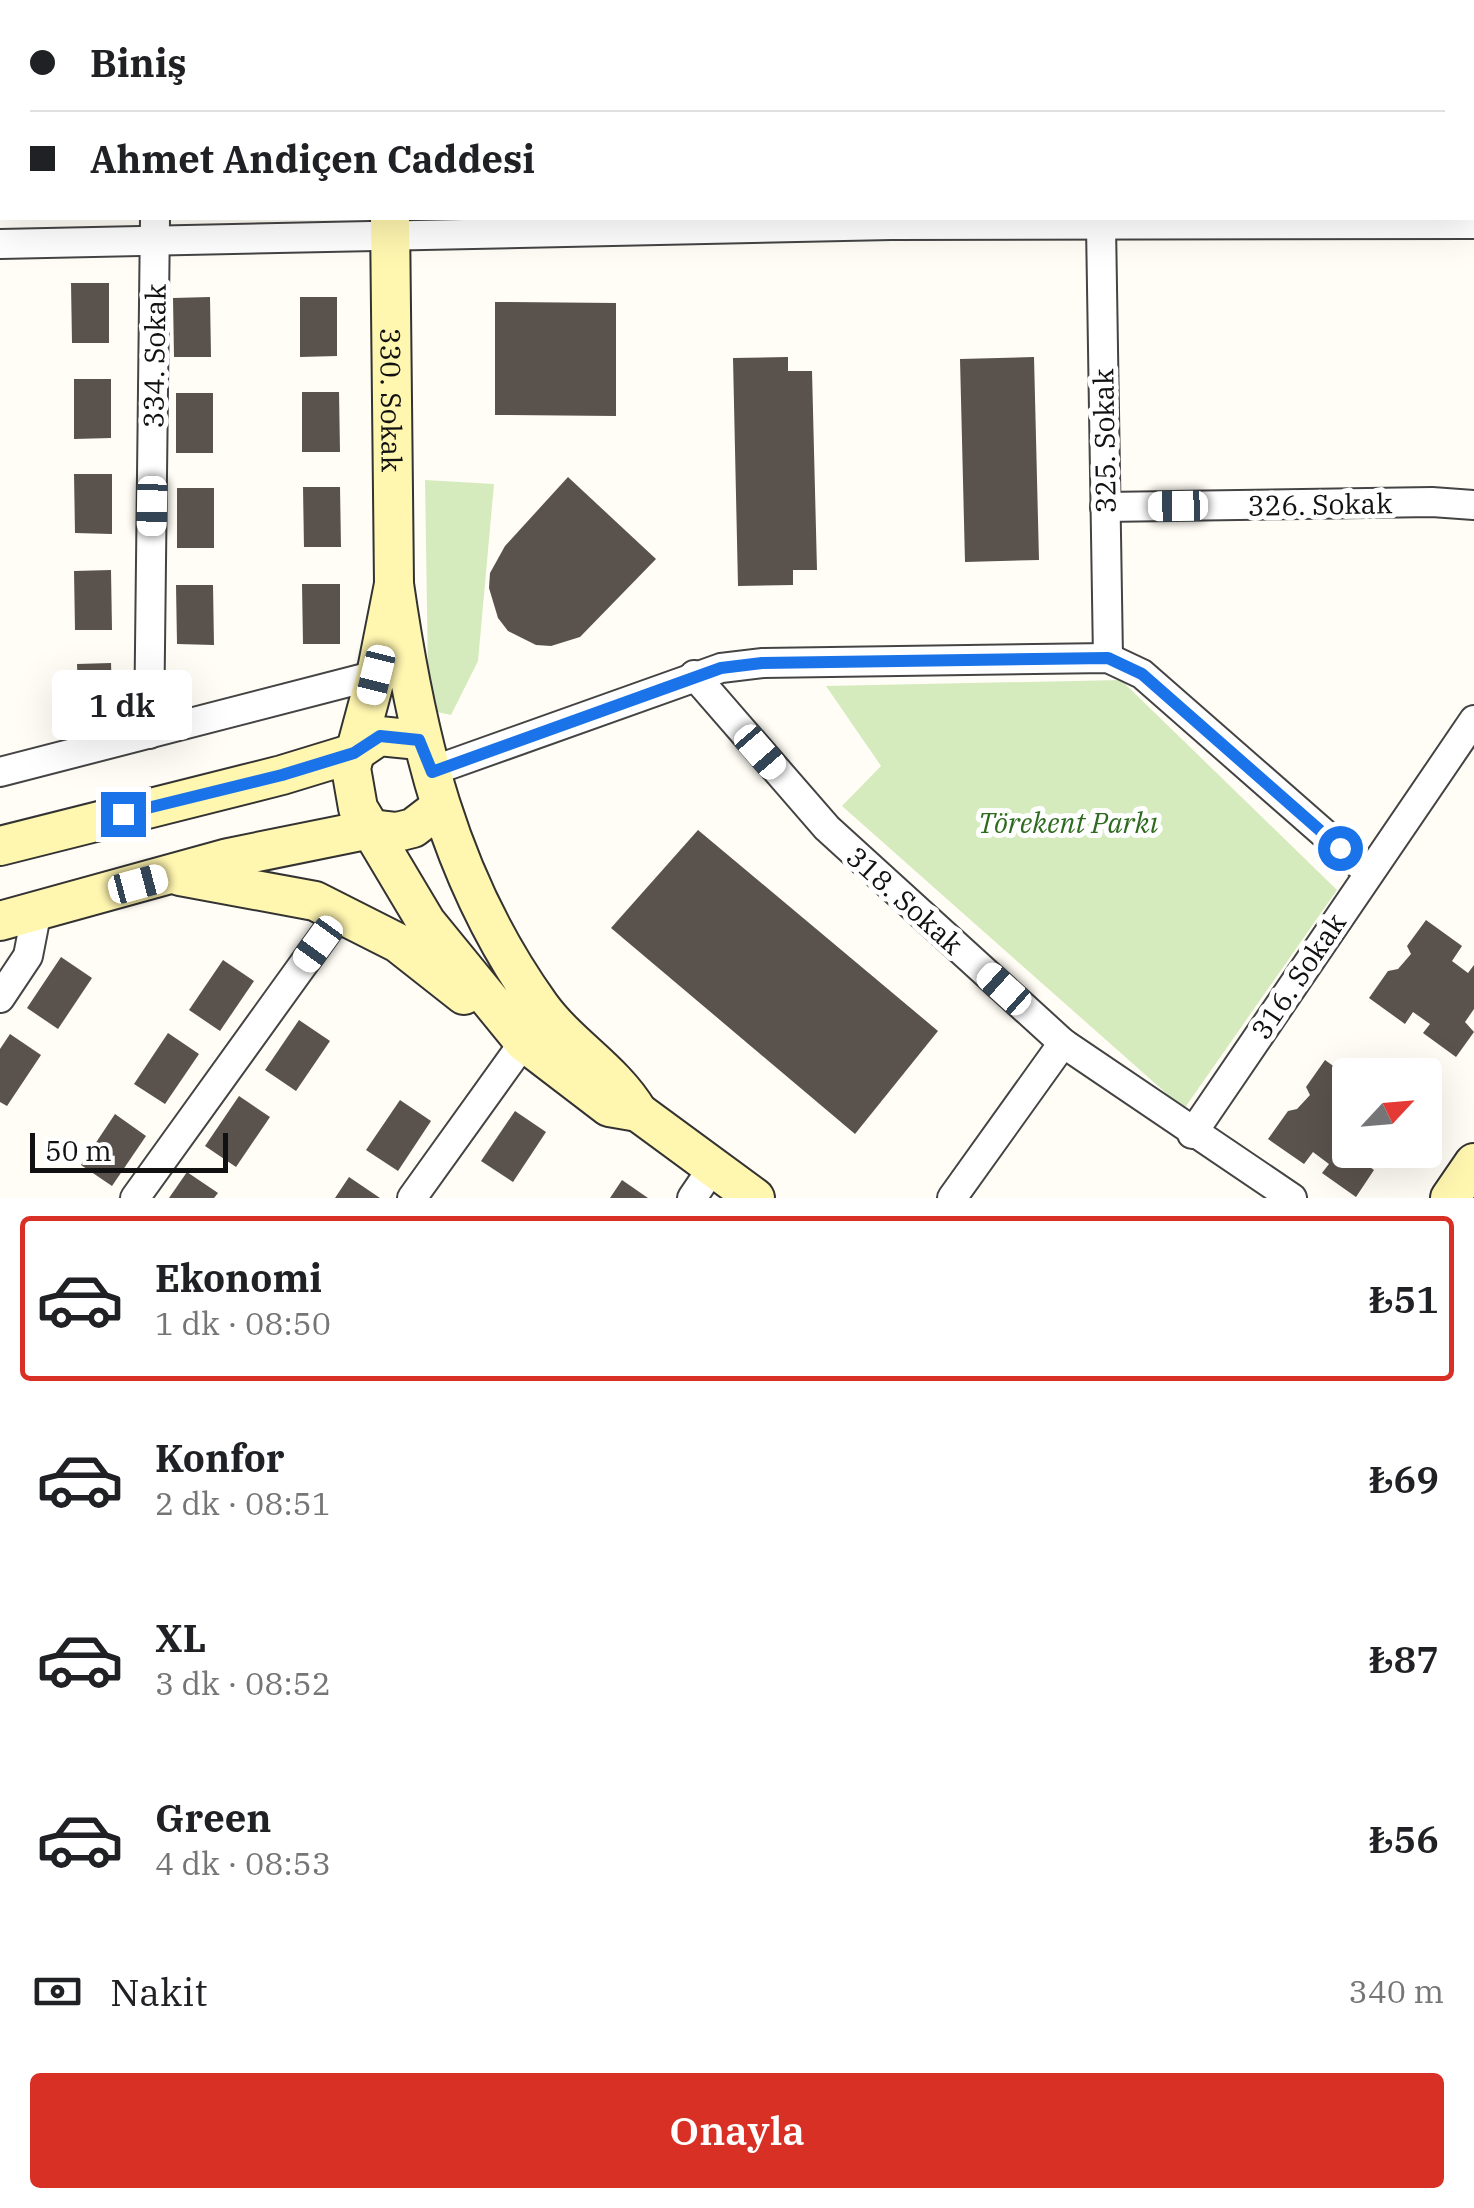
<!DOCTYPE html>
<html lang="tr">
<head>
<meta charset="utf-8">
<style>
	body { margin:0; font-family:"IBM Plex Serif",serif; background:#f2f2f2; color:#202124; height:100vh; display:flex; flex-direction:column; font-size:38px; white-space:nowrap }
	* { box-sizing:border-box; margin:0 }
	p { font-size:32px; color:#757577 }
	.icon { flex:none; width:55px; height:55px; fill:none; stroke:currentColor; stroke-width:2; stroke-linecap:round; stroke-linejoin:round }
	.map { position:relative; height:1198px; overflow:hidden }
	.drawer { display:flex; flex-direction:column; background:#fff; flex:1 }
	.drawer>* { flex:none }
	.banner { position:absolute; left:0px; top:0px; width:1475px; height:220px; box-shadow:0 10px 40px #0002; display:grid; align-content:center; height:220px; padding:0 30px; background:#fff }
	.needle { width:65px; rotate:64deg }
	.buttons { position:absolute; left:1332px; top:1058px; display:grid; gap:20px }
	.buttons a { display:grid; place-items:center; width:110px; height:110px; border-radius:10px; background:#fff; box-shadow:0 10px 40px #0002; font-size:50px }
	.scale { position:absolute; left:30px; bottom:25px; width:198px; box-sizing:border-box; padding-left:10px; border:5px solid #111; border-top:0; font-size:28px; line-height:35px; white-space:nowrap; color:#111; -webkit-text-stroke:8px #fff; paint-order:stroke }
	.end { position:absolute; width:45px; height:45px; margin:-22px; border:12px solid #1a73e8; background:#fff; box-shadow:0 0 0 5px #fff }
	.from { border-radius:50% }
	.bubble { position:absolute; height:70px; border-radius:10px; background:#fff; box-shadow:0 10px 40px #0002; font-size:32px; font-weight:600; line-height:70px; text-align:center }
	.car { position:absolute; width:30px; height:60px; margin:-30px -15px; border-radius:12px; box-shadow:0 0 8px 2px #0007; background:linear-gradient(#fff 24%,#345 0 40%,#fff 0 76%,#345 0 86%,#fff 0) }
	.banner b { display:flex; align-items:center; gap:35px; height:95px; font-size:38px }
	.banner b+b { border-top:2px solid #e0e0e0 }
	.banner i { width:25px; height:25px; background:#202124 }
	ul { padding:18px 0 0; list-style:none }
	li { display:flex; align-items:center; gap:30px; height:165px; margin:0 20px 15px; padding:0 10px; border:5px solid transparent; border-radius:10px }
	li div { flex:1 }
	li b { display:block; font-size:38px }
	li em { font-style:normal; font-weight:600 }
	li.on { border-color:#d93025 }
	li>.icon { width:90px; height:90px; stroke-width:1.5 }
	.pay { display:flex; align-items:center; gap:25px; height:110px; padding:0 30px; font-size:38px }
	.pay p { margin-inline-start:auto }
	.action { display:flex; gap:20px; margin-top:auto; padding:20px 30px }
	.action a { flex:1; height:115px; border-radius:10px; background:#d93025; color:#fff; font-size:40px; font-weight:600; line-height:115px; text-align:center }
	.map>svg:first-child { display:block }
</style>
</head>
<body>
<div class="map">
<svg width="1474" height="1198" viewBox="0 0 1474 1198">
	<rect width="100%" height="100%" fill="#fffdf5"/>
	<!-- green -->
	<g fill="#d5ebbd">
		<path d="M425,480l69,4 -16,177 -27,54 -27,-6 4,-37z"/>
		<path d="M1121,680l216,210 -153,219 -342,-303 39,-40 -55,-80z"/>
	</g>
	<!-- building -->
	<g fill="#5a524d">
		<path d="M71,283h38v60h-37z"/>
		<path d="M210,297l1,60h-37l-1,-59z"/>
		<path d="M300,297h37v59l-37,1z"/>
		<path d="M495,302l121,1v113l-121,-1z"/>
		<path d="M788,357v14h24l5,199h-24v15l-55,1 -5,-228z"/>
		<path d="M1034,357l5,203 -74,2 -5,-203z"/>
		<path d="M74,379h37v59l-37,1z"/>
		<path d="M302,392h37l1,60h-38z"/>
		<rect x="176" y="393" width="37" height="60"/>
		<path d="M74,474h38v60l-37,-1z"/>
		<path d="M568,477l88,82 -76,78 -29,9 -15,-1 -28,-14 -10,-13 -9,-30 1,-15 15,-27z"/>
		<path d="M303,487h37l1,60h-37z"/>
		<rect x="177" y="488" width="37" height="60"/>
		<path d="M111,570l1,60h-37l-1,-59z"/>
		<path d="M302,584h38v60h-37z"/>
		<path d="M176,585h37l1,60 -37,-1z"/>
		<path d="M111,663l1,29 -34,1 -1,-29z"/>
		<path d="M698,830l240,201 -83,103 -244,-206z"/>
		<path d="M1426,920l36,26 -10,15 16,12 6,-8v44l-9,13 9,10 -18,25 -33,-24 7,-9 -17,-12 -8,12 -36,-26 19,-27 10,-2 13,-15 -4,-8z"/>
		<path d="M61,957l31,21 -34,51 -31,-21z"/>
		<path d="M223,960l31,21 -34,50 -31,-21z"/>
		<path d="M299,1020l31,21 -34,50 -31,-21z"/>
		<path d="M168,1033l31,21 -34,50 -31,-20z"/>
		<path d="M10,1034l31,21 -34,51 -7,-4v-53z"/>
		<path d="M1325,1060l25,18v72h23l-9,13 10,7 -18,27 -34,-24 7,-9 -16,-12 -9,12 -36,-25 20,-28 9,-2 13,-14 -4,-8z"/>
		<path d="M239,1096l31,21 -34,50 -31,-21z"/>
		<path d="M400,1100l31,21 -33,50 -32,-21z"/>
		<path d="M515,1111l31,21 -33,50 -32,-21z"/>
		<path d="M115,1114l31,22 -34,50 -31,-21z"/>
		<path d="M187,1172l31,21 -4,5h-45z"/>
		<path d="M349,1177l31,21h-45z"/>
		<path d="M622,1180l26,18h-38z"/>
	</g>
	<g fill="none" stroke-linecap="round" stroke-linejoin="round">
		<defs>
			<g id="street">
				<path d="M152,0v2"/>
				<path d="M889,0v2"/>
				<path d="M1122,0v2"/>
				<path d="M1355,0v2"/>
				<path d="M0,14h2"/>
				<path d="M1101,225l7,433"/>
				<path d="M0,244l891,-19 583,-1"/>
				<path d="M1105,507l327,-5 42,3"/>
				<path d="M694,675l133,153 236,215 229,155"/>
				<path d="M149,734l6,-516"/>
				<path d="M432,771l289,-103 42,-5 345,-5 34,16 226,198"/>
				<path d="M0,772l376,-97"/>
				<path d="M0,998l28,-42 9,-46"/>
				<path d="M1192,1134l282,-414"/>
				<path d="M135,1198l206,-286"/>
				<path d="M412,1198l112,-156"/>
				<path d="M692,1198l21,-31"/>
				<path d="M952,1198l111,-155"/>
			</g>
			<g id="secondary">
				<path d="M388,0v2"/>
				<path id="s1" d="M390,218l4,366"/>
				<path d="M394,584c22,153 54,294 146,422 29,40 73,64 98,106l-29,-5 -85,-65 -98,-120 -68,-114 -7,-40 25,-93z"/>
				<path d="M0,846l282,-71 72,-22 25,-17 40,4"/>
				<path d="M180,876l135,25 83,42 66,52"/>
				<path d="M0,921l228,-63 143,-29 26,3 16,-4 26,-20"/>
				<path d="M638,1112l117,86"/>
				<path d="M1450,1198l24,-35"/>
			</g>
		</defs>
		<!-- street casing -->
		<use href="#street" stroke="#444" stroke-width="32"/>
		<!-- secondary casing -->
		<use href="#secondary" stroke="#333" stroke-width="42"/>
		<!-- street -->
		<use href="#street" stroke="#fff" stroke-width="28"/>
		<!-- secondary -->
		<use href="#secondary" stroke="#fff6b0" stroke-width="38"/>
	</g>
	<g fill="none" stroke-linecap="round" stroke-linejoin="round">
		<!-- route -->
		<path stroke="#1a73e8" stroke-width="12" d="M123,814l159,-39 72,-22 26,-17 39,4 13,32 289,-104 41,-5 346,-5 34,16 198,174"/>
	</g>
	<g text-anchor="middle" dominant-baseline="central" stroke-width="10" stroke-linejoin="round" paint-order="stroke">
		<!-- street labels -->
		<g font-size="28" fill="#111" stroke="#fff">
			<text transform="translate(154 356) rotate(-89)">334. Sokak</text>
			<text stroke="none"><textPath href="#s1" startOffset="182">330. Sokak</textPath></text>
			<text transform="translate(1104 441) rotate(-91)">325. Sokak</text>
			<text transform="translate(1320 504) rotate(-1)">326. Sokak</text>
			<text transform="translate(905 900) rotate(42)">318. Sokak</text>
			<text transform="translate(1298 976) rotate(-56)">316. Sokak</text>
		</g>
		<!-- park labels -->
		<g font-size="28" font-style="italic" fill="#2f6b1f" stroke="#fff">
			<text x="1068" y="822">Törekent Parkı</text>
		</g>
	</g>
</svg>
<div class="buttons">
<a><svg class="needle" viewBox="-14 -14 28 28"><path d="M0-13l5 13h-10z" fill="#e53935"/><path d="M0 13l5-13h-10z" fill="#757577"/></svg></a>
</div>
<div class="scale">50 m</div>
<i class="end from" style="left:1340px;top:848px"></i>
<i class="end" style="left:123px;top:814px"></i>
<div class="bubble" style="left:52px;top:670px;width:140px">1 dk</div>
<i class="car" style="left:152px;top:506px;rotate:181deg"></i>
<i class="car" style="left:1178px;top:506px;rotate:269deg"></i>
<i class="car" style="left:376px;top:675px;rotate:194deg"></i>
<i class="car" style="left:760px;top:752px;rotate:139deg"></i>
<i class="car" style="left:138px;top:884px;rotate:75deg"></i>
<i class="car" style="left:318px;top:944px;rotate:216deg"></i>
<i class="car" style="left:1004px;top:989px;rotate:312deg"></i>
<div class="banner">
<b><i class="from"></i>Biniş</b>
<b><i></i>Ahmet Andiçen Caddesi</b>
</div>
</div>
<section class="drawer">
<ul>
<li class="on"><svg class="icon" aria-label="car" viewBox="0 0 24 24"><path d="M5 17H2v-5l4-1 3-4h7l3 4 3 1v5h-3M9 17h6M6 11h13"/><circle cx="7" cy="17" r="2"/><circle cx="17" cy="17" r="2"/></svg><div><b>Ekonomi</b><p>1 dk · 08:50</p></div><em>₺51</em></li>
<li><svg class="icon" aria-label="car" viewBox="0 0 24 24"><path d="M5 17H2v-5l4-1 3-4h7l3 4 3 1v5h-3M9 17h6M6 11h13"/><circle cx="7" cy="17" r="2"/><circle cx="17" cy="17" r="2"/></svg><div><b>Konfor</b><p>2 dk · 08:51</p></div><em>₺69</em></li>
<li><svg class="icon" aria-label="car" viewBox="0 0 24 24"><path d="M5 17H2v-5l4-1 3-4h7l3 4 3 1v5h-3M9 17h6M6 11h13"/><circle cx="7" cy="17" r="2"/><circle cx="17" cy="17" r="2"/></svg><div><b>XL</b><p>3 dk · 08:52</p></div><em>₺87</em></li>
<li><svg class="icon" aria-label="car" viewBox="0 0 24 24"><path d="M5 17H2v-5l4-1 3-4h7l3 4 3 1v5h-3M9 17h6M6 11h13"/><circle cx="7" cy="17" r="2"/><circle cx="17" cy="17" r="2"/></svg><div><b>Green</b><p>4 dk · 08:53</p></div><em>₺56</em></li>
</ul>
<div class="pay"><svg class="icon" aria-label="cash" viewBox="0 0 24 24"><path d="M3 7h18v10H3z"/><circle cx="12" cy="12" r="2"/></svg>Nakit<p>340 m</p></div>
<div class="action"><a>Onayla</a></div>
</section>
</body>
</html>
